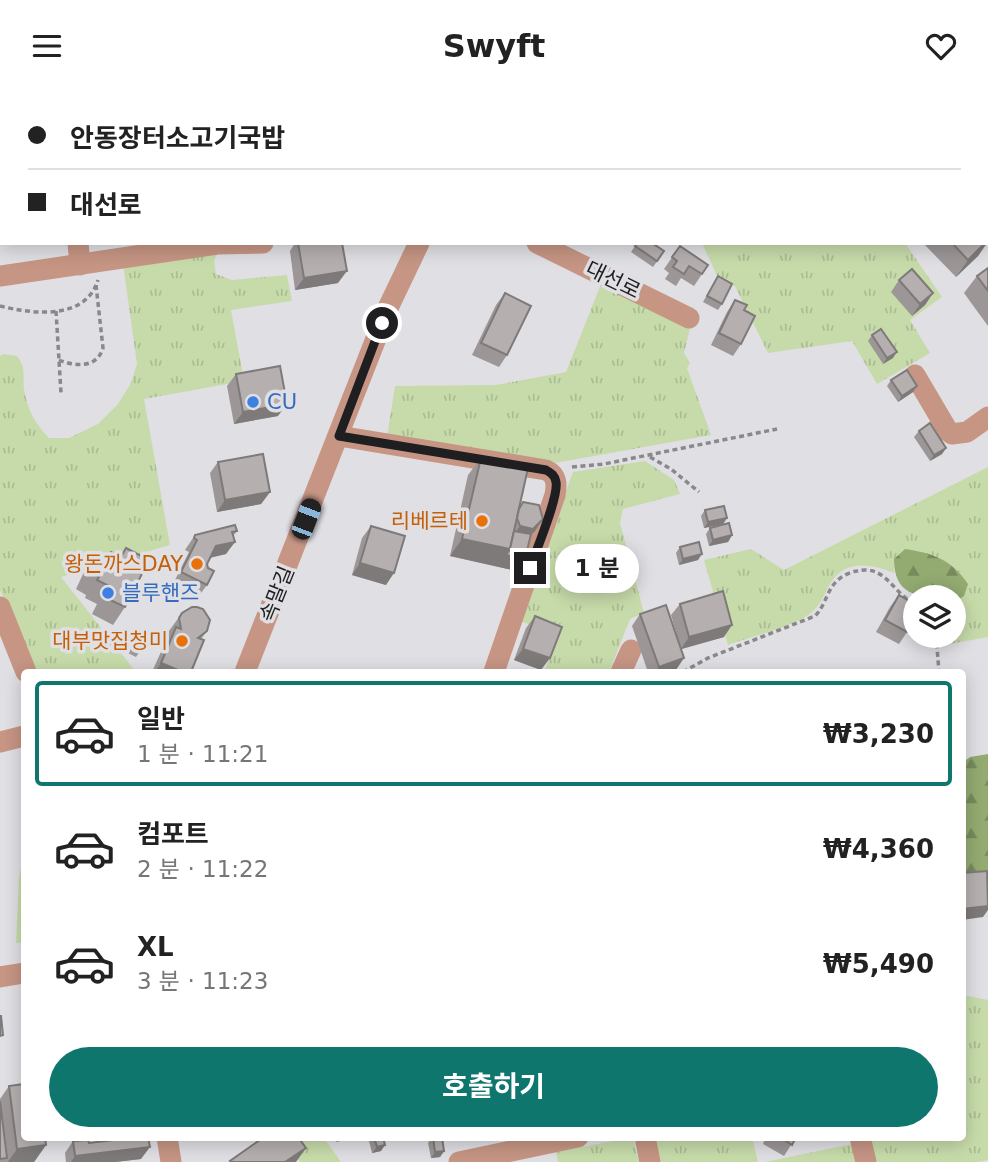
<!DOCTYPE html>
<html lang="ko">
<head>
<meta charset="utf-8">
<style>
	body { margin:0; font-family:"DejaVu Sans","Noto Sans KR",sans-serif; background:#f2f2f2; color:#222; height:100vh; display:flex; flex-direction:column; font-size:26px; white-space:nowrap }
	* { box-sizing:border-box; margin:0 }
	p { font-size:23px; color:#767676 }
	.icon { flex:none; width:38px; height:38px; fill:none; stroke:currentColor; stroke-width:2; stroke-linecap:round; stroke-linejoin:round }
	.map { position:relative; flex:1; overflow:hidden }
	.side { position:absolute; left:21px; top:578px; width:945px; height:472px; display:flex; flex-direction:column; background:#fff; border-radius:7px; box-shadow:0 4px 18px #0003 }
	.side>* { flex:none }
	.guide { position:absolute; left:0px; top:0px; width:989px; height:154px; box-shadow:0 4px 18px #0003; display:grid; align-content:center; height:154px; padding:0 28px; background:#fff }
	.fabs { position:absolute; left:903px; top:494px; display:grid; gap:14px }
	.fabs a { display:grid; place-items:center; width:63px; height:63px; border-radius:50%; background:#fff; box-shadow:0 4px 18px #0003; font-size:35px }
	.end { position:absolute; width:32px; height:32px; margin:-16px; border:9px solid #1f1f21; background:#fff; box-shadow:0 0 0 4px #fff }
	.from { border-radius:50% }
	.bubble { position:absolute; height:49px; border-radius:24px; background:#fff; box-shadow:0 4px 18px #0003; font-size:23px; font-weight:700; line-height:49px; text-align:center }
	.car { position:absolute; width:21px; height:42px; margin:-21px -10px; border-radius:9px; box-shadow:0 0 5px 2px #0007; background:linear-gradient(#222 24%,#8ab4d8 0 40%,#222 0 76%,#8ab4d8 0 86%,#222 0) }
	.guide b { display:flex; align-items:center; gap:24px; height:66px; font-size:26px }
	.guide b+b { border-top:2px solid #e0e0e0 }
	.guide i { width:18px; height:18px; background:#222 }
	ul { padding:12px 0 0; list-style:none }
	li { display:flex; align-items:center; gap:21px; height:105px; margin:0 14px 10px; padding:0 14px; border:4px solid transparent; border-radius:7px }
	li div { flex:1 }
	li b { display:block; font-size:26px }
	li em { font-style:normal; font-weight:700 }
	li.current { border-color:#0f766e }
	li>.icon { width:63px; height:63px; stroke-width:1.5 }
	.cta { display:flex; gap:14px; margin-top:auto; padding:14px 28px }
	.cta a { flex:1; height:80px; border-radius:42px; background:#0f766e; color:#fff; font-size:28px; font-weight:700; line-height:80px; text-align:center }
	header { display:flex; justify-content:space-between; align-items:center; height:91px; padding:0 28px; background:#fff; font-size:32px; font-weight:700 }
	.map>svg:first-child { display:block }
</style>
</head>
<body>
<header><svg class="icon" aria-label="menu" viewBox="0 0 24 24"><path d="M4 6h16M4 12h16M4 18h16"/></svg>Swyft<svg class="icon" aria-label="heart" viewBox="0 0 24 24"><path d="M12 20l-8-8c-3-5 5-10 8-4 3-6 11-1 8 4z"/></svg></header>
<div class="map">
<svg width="988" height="1071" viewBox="0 0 988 1071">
	<defs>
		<pattern id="grass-tufts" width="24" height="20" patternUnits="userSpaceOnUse" patternTransform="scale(1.75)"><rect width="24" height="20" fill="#c7dbaa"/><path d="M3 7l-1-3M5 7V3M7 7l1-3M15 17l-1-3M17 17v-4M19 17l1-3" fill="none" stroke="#aabc92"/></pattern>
		<pattern id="forest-firs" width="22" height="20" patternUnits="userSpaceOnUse" patternTransform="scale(1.75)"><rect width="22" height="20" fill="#93aa71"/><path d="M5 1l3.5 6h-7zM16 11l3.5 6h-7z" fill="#778a5c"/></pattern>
	</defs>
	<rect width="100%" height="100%" fill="#dfdfe4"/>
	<!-- grass -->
	<g fill="url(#grass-tufts)">
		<path d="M702,152h203l37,54 -32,23 20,33 -53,31 -25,-43 -84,12 -33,-67 -16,-6z"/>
		<path d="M218,161l-4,9 2,13 16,6 55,-5 5,26 -61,9 13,71 -100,18 26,146 -109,32 75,95h-103l-33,-82v-234l3,-2 14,2c11,14 4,22 8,38 3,17 12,32 24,44h20l29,-14 20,-20 13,-21 6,-19 -14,-100z"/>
		<path d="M601,193l89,44 -6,25 6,10 -3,5 24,67 -162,29 -162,-27 8,-51 101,-1 70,-13z"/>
		<path d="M645,370l29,19 6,14 -57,15 -3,14 24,90 -14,6 -21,53h-65l14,-38 -39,-13 54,-149z"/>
		<path d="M988,376v170l-44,8 -1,-10h11v-32l10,-7 -70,-37v14c-25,-10 -52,-14 -66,15 -7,13 -10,21 -23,29 -23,13 -53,19 -77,28l-24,-85 47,-11 33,21z"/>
		<path d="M24,760v91l-8,1 3,-65z"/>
		<path d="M963,904l25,5v160l-9,2h-103l-5,-24 91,-1z"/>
		<path d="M304,1047h20l17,24h-41l-15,-21z"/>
		<path d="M628,1047h5l6,24h-81l-2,-10z"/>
		<path d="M654,1047h98l6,24h-98z"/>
		<path d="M852,1053l4,18h-91z"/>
	</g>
	<!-- forest -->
	<g fill="url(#forest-firs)">
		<path d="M905,458c28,4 47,11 63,35l-4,12 -10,7v-6c-32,0 -60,2 -60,-38z"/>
		<path d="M988,663v123l-25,3 -1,-117 8,-6z"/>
	</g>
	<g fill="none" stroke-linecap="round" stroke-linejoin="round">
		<!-- path -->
		<g stroke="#89898c" stroke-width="3.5" stroke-dasharray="5 3.5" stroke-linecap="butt">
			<path d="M0,215c33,8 85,15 98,-26"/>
			<path d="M56,220l5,82"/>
			<path d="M59,269c17,7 38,8 44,-12l-7,-63"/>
			<path d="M650,366l21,12 28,23"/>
			<path d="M572,376l32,-3 173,-35"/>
			<path d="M936,544l3,37"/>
			<path d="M683,581l25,-14 107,-42c11,-11 12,-27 23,-36 5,-5 13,-8 19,-9 29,-7 36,23 58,33"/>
		</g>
		<!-- minor -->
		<g stroke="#c69584" stroke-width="21">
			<path d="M61,0v2"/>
			<path d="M535,2l1,-2"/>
			<path d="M78,152l2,22"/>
			<path d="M537,152l152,75"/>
			<path d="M0,185l217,-32 46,-1"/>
			<path d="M915,284l33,56 4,3 15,-2 21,-15"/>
			<path d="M339,345l207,34c11,5 11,14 9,25l-61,177"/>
			<path d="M0,516l26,65"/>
			<path d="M245,581l143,-364 31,-65"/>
			<path d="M621,581l10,-22"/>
			<path d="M0,651l24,-6"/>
			<path d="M0,886l24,-4"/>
			<path d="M167,1046l4,25"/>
			<path d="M645,1046l5,25"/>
			<path d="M860,1046l6,25"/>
			<path d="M459,1071l119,-25"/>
		</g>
		<!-- major -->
		<path stroke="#a85333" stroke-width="21" d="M985,0l1,2"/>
	</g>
	<!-- wall -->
	<g fill="#9c9696">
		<path d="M799,0h47l1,2h-47z"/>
		<path d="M295,152h47l-4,40 -43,7 -5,-39z"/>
		<path d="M637,152h16l11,8 -11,16 -22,-15z"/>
		<path d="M923,152h64l-9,13 -22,21z"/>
		<path d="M680,155l28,19 -14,21 -13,-8 -5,8 -11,-7 4,-6 -5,-4z"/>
		<path d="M988,177v58l-24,-33 13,-17z"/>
		<path d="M718,185l4,28 -4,6 -15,-8z"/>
		<path d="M899,189l34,13 -8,12 -13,11 -21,-24z"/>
		<path d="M505,202l2,62 -8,12 -27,-12 24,-50z"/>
		<path d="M735,209l9,10 -3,34 -8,12 -22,-11 16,-33z"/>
		<path d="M872,244l21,23 -10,6 -15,-23z"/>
		<path d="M236,283l42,42 -44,8 -7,-38z"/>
		<path d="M891,289l22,12 -15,10 -11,-16z"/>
		<path d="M919,340l27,17 -4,6 -12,7 -16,-24z"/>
		<path d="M481,367l38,50 16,23 -5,4 -13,36 -67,-15 18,-81z"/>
		<path d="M218,371l52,30 -9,12 -44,8 -7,-39z"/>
		<path d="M705,419l22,8 -4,6 -19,4 -3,-12z"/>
		<path d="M371,435l15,59 -34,-10 10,-37z"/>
		<path d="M710,437l22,7 -4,7 -19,4 -3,-12z"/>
		<path d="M237,440l-4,5 -7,18 -16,4 -3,6v21l-9,12 -25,-13 16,-32 -4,-2 10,-15z"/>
		<path d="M680,456l18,13 -19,5 -3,-12z"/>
		<path d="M126,457l15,17 -16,42 -12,18 -21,-11 5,-10 -12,-6 1,-3 -10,-6 8,-17 13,-18 10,5 4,-7 9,4z"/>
		<path d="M899,504l6,14 2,23 -8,12 -23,-12 14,-25z"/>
		<path d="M680,513l44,33 -42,12 -6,21 -6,2h-22l-16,-46 8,-12 38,25 -7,-24z"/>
		<path d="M182,522l25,18 -6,8 -10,33h-39l12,-27 3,-5v-4l2,-5z"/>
		<path d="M535,525l6,54 -27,-10 12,-32z"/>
		<path d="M141,542l-1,18 -4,6 -8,-4z"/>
		<path d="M9,995l37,59 -12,17h-34v-63z"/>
		<path d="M118,1046h30l-7,22 -26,3h-49l-1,-9 8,-12 16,2 27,-3z"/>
		<path d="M368,1046h15l-2,14 -9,2z"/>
		<path d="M432,1046h10l2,14 -4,6 -9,1 -3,-15z"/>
		<path d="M766,1046h30l-12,19 -21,-12z"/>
	</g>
	<!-- shaded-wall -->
	<g fill="#7f7a7a">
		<path d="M985,152h2l-9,13 -22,21 12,-17z"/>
		<path d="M347,180l-9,12 -43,7 9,-12z"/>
		<path d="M933,202l-8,12 -13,11 8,-12z"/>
		<path d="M897,261l-4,6 -10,6 4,-6z"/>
		<path d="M917,295l-4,6 -15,10 4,-6z"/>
		<path d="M287,313l-9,12 -44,8 9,-12z"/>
		<path d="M946,357l-4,6 -12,7 4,-6z"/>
		<path d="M270,401l-9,12 -44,8 8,-12z"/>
		<path d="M727,427l-4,6 -19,4 4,-6z"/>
		<path d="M543,428l-8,12 -10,10 -14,-3 9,-12z"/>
		<path d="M732,444l-4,7 -19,4 4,-6z"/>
		<path d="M462,448l48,10 15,10 -8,12 -67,-15z"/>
		<path d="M235,451l-9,12 -18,4 8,-12z"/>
		<path d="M702,463l-4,6 -19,5 4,-6z"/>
		<path d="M360,472l34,10 -8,12 -34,-10z"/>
		<path d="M732,534l-8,12 -43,12 8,-12z"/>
		<path d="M523,558l27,9 -9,12 -27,-10z"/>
		<path d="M684,567l-8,12 -6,2h-15l4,-5z"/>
		<path d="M161,572l22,9h-28z"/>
		<path d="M988,815v4l-5,7 -21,3v-11z"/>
		<path d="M340,1046h18l-22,5z"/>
		<path d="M46,1054l-12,17h-26l9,-13z"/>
		<path d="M385,1054l-4,6 -9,2 5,-6z"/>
		<path d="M150,1056l-9,12 -26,3h-44l4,-6z"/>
		<path d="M306,1057l-10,14h-11z"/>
		<path d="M444,1060l-4,6 -9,1 4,-6z"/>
	</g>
	<!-- building -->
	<g fill="#b5afaf" stroke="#7f7a7a" stroke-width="2">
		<path d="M127,0h25l1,2h-26z"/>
		<path d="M657,0h53l1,2h-56z"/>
		<path d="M816,0h30l1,2h-30z"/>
		<path d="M298,152h44l5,28 -43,7z"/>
		<path d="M638,152h14l12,8 -7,10 -22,-15z"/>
		<path d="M952,152h33l-17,17z"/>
		<path d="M680,155l28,19 -6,9 -13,-8 -5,8 -11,-7 4,-6 -5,-4z"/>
		<path d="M988,177v23l-11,-15z"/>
		<path d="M912,178l21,24 -13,11 -21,-24z"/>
		<path d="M718,185l14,8 -10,20 -15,-8z"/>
		<path d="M505,202l26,13 -24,49 -26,-12z"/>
		<path d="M735,209l12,5 -3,5 11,6 -14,28 -22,-11z"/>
		<path d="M881,238l16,23 -10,6 -15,-23z"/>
		<path d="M280,275l7,38 -44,8 -7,-38z"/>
		<path d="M907,279l10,16 -15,10 -11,-16z"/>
		<path d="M930,332l16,25 -12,7 -15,-24z"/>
		<path d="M263,363l7,38 -45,8 -7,-38z"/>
		<path d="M481,367l47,10 -18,81 -48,-10z"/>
		<path d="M523,411l16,3 4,14 -10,10 -13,-3 -3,-8 2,-9z"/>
		<path d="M724,415l3,12 -19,4 -3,-12z"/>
		<path d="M729,432l3,12 -19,5 -3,-12z"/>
		<path d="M235,434l2,6 -5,1 3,10 -19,4 -9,18 1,4 6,3 -7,14 -26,-13 16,-32 -3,-2 1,-3z"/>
		<path d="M371,435l34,10 -11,37 -34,-10z"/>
		<path d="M514,440l17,3 -6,25 -19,-4 4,-6z"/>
		<path d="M699,451l3,12 -19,5 -3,-12z"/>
		<path d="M126,457l19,10 -4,7 5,1 -21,41 -21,-10 5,-11 -12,-6 2,-3 -11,-6 9,-17 11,5 3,-7 10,5z"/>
		<path d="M723,500l9,34 -43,12 -9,-33z"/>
		<path d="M899,504l10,6 -4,8 10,6v3l-8,14 -22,-12z"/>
		<path d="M666,514l18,53 -25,9 -19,-53z"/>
		<path d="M192,516h5l6,2 7,11 -3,11 -9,7 6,2 -13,32h-8l-22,-9 15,-36 5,2 -2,-11 3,-5z"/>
		<path d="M535,525l27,11 -12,31 -27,-9z"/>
		<path d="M141,542l7,4 -8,14 -8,-4z"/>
		<path d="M987,780l1,35 -26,3v-36z"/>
		<path d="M0,925h1l2,19 -3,1z"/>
		<path d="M24,993v53h21l1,8 -29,4 -8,-63z"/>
		<path d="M0,1010l7,57 -7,1z"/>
		<path d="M122,1046h26l2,10 -75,9 -2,-15 15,-1 1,3 34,-4z"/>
		<path d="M264,1046h8l1,2 3,-2h22l8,11 -21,14h-54l-1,-1z"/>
		<path d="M374,1046h9l2,8 -8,2z"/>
		<path d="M433,1046h9l2,14 -9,1z"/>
		<path d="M780,1046h16l-4,8z"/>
	</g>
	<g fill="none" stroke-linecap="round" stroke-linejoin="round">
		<!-- route -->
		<path stroke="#1f1f21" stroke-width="9" d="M382,232l-43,113 207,34c5,3 9,5 10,12 3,14 -20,69 -26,86"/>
	</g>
	<!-- markers -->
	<g fill="#3f7fe0" stroke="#dfdfe4" stroke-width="2.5">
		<circle cx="253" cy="311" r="7"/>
		<circle cx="108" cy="502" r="7"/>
	</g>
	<g fill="#e8710a" stroke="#dfdfe4" stroke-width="2.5">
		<circle cx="482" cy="430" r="7"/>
		<circle cx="197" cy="473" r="7"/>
		<circle cx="182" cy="550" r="7"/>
	</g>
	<g text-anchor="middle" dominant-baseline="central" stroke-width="7" stroke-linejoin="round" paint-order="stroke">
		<!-- street labels -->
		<g font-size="21" fill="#1f1f21" stroke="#dfdfe4">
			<text transform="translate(613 189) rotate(26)">대선로</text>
			<text transform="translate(277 503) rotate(-68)">속말길</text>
		</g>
		<!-- shop labels -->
		<g font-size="21" fill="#366cbe" stroke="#dfdfe4" text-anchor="start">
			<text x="267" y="311">CU</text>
			<text x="122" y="502">블루핸즈</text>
		</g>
		<!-- food labels -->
		<g font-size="21" fill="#c56008" stroke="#dfdfe4" text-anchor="end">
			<text x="468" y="430">리베르테</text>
			<text x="183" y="473">왕돈까스DAY</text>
			<text x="168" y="550">대부맛집청미</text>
		</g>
	</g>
</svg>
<div class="fabs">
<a><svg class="icon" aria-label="layers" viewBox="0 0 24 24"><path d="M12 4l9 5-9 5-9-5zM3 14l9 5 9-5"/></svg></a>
</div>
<i class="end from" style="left:382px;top:232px"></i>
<i class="end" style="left:530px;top:477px"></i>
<div class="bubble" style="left:555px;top:453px;width:84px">1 분</div>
<i class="car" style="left:306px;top:428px;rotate:21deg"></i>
<div class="guide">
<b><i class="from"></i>안동장터소고기국밥</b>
<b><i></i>대선로</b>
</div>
<section class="side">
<ul>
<li class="current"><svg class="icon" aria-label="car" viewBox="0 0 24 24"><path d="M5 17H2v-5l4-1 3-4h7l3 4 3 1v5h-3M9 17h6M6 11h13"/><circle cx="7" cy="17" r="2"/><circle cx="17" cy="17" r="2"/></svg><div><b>일반</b><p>1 분 · 11:21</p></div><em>₩3,230</em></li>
<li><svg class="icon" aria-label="car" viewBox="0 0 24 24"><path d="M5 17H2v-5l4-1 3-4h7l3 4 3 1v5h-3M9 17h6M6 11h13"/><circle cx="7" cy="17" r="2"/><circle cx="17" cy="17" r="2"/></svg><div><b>컴포트</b><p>2 분 · 11:22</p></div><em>₩4,360</em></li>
<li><svg class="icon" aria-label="car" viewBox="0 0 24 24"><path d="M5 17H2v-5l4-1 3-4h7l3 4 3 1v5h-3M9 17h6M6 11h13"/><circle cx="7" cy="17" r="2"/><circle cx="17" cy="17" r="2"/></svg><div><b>XL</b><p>3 분 · 11:23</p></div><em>₩5,490</em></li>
</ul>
<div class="cta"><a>호출하기</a></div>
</section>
</div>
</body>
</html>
